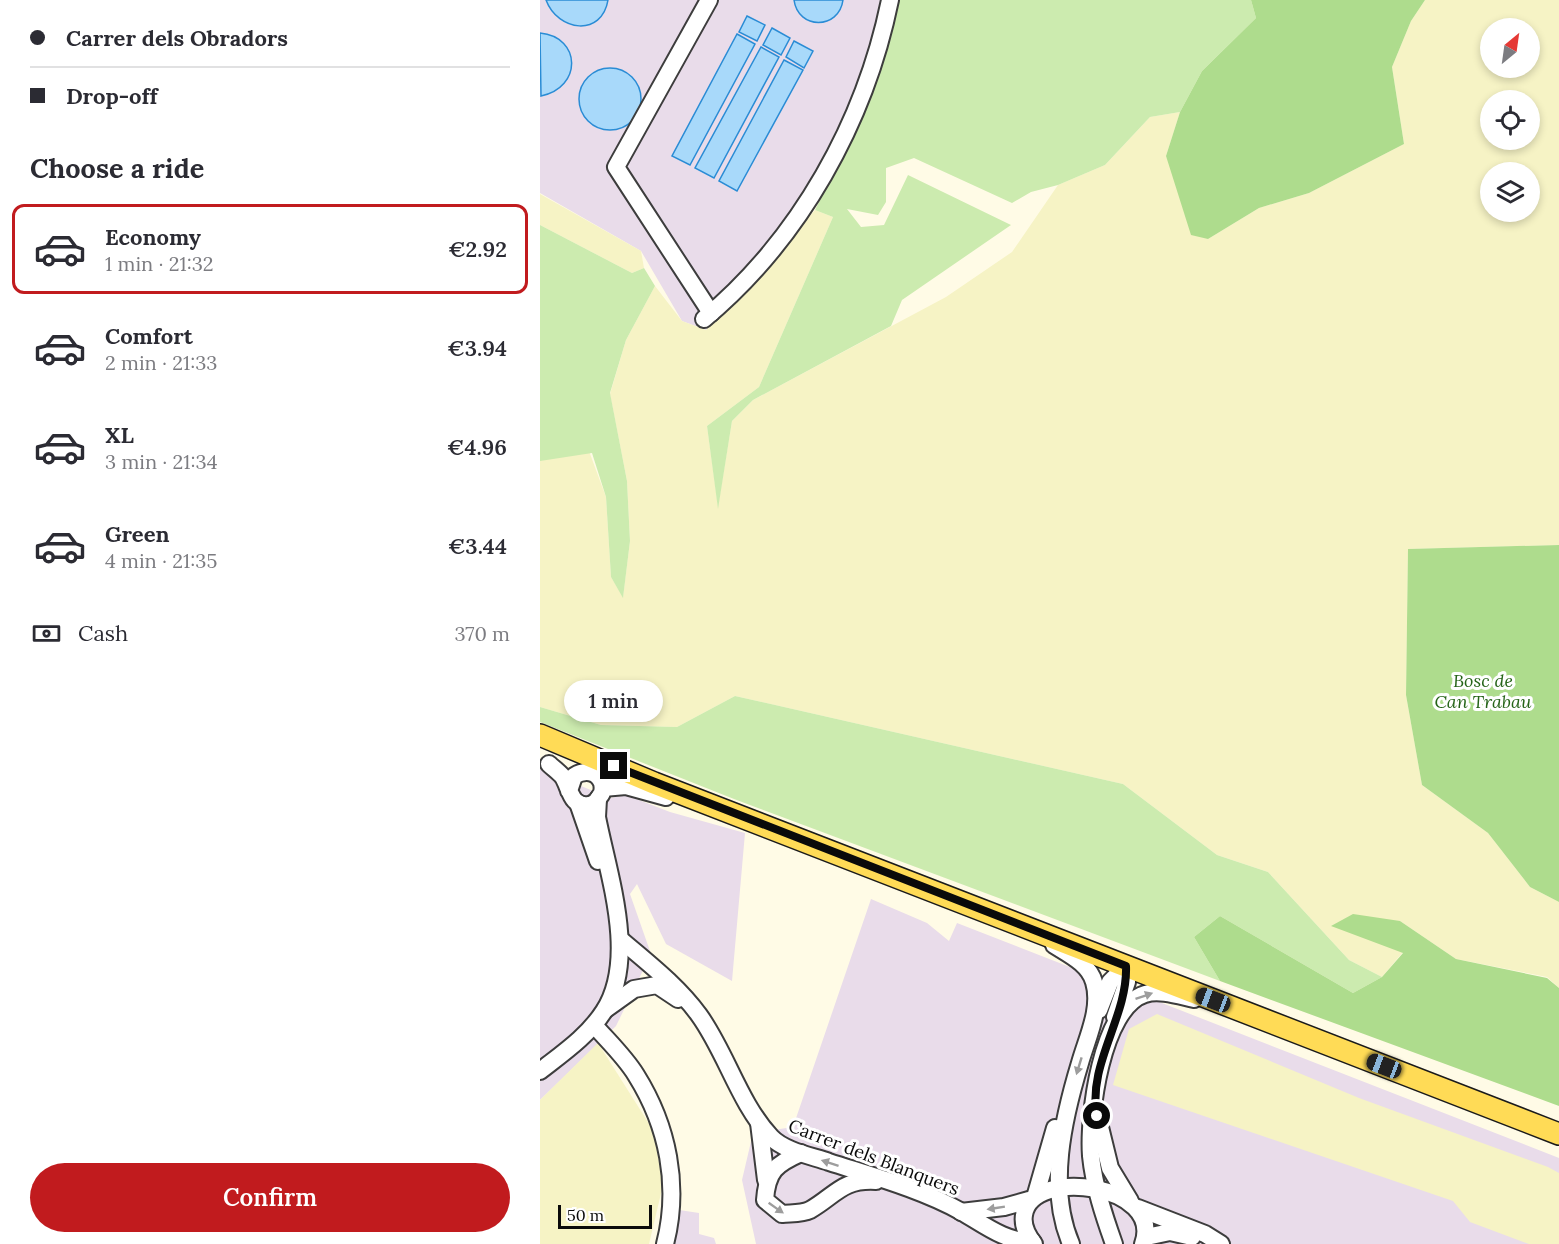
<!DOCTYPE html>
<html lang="en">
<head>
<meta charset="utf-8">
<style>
	body { margin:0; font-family:Lora,serif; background:#f7f7f7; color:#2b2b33; height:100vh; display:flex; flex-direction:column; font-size:22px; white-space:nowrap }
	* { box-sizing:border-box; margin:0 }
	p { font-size:20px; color:#7c7c81 }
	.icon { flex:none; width:33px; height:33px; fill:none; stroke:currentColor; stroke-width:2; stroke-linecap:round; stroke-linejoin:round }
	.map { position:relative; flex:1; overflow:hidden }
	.details { display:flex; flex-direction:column; background:#fff; width:540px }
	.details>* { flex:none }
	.top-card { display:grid; align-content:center; height:132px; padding:0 30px; background:#fff }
	.needle { width:39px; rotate:29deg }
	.buttons { position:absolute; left:940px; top:18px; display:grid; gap:12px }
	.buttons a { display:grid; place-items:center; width:60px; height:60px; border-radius:50%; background:#fff; box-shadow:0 3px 9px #0003; font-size:30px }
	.scale { position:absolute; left:18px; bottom:15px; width:94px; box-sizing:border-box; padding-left:6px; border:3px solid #0a0a0a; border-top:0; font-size:16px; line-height:21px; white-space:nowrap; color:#0a0a0a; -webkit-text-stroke:4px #fff; paint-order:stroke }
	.end { position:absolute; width:27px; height:27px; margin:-14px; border:8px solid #0a0a0a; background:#fff; box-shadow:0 0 0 3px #fff }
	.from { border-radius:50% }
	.bubble { position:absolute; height:42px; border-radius:21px; background:#fff; box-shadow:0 3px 9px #0003; font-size:20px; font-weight:600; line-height:42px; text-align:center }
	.car { position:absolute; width:18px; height:36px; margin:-18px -9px; border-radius:8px; box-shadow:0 0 4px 2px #0007; background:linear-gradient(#222 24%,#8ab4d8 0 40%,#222 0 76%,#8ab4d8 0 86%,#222 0) }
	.top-card b { display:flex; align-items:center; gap:21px; height:57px; font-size:22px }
	.top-card b+b { border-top:2px solid #e1e1e2 }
	.top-card i { width:15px; height:15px; background:#2b2b33 }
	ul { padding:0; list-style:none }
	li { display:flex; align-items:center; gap:18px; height:90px; margin:0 12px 9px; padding:0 18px; border:3px solid transparent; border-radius:12px }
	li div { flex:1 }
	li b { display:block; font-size:22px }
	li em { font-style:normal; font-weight:600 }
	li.on { border-color:#c11b1e }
	li>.icon { width:54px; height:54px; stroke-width:1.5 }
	h2 { padding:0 30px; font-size:27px; line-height:72px }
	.pay { display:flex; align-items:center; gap:15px; height:66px; padding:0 30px; font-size:22px }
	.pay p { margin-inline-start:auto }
	.button { display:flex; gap:12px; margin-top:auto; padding:12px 30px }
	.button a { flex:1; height:69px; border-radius:36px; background:#c11b1e; color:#fff; font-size:24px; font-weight:600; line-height:69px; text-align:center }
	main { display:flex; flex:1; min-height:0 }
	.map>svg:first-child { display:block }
</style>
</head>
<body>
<main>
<section class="details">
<div class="top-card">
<b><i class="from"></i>Carrer dels Obradors</b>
<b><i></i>Drop-off</b>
</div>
<h2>Choose a ride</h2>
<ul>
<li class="on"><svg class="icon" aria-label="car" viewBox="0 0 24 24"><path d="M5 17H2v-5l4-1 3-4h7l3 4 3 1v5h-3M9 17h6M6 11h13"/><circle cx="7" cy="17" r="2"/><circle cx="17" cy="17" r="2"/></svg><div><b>Economy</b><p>1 min · 21:32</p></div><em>€2.92</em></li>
<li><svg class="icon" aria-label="car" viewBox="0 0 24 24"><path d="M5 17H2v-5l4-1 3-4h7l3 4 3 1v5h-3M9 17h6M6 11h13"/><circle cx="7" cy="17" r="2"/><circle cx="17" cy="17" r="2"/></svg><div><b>Comfort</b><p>2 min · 21:33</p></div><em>€3.94</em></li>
<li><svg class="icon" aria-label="car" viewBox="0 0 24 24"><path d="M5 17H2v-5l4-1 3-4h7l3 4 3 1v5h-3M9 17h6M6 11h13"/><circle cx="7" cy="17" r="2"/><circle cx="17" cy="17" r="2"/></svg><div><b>XL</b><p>3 min · 21:34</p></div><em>€4.96</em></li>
<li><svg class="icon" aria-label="car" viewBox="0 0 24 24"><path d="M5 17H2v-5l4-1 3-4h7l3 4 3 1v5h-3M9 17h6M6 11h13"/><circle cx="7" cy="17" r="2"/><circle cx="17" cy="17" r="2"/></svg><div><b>Green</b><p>4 min · 21:35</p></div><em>€3.44</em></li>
</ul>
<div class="pay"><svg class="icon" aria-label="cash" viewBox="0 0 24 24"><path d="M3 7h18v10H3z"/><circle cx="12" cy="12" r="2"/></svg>Cash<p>370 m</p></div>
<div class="button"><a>Confirm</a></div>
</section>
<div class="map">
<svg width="1019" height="1244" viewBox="0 0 1019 1244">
	<rect width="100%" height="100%" fill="#fffbe6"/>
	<!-- industrial -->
	<g fill="#e9dcea">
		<path d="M0,0h357l-42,129 -33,67 -11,18 -105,116 -24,-9 -41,-70 -101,-58z"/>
		<path d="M0,769l70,29 16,-3 44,17 75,21 -13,148 -66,-37 -29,-60 -7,10 21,60 -35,72 -76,74z"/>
		<path d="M331,899l56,24 22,18 8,-18 602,235v86h-803l-14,-64 11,-47 40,-6z"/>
		<path d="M126,1208l33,5v21l15,4 2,6h-55z"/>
	</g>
	<!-- farmland -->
	<g fill="#f6f3c5" fill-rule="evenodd">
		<path d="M885,0h134v545l-151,4 -2,146 16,90 66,48 42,54 29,15v86l-12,-11 -91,-18 -56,-38 -68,4 71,27 -21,25 -33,-17 -81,-88 -51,-17 -94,-71 -388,-88 -58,31 -76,-2 -61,-18v-248l49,-8 17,46 5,80 12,20 7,-56 -3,-60 -17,-87 16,-54 29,-54 27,35 24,9 109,-120 18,7 -74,170 -52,39 11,80 14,-85 21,-21 193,-103 66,-45 46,-67 47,-20 45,-48 30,-5 -14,44 42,83 51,-31 50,-15 95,-49 -12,-77 19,-46zM951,28h39v40h-39zM951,100h39v40h-39zM951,172h39v40h-39z"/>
		<path d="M0,194l101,57 3,17 -12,5 -92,-48z"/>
		<path d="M617,1014l202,84 189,69 11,6v71h-30l-59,-22 -17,-21 -340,-116 16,-56z"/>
		<path d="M58,1043l55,87 10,55 -14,59h-109v-144z"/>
	</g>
	<!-- green -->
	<g fill="#ccebaf">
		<path d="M357,0h354l5,18 -54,53 -22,41 -30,5 -45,48 -47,20 -27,7 -19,11 -98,-45 -28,10v34l-8,13 -31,-6 14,18 23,-2 24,-50 103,50 -109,75 -11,26 -138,74 -21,21 -14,88 -11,-83 52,-39 74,-170 -18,-7 40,-81z"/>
		<path d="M0,225l92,48 12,-5 11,18 -29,54 -16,53 17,88 3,60 -7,57 -12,-21 -5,-80 -14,-44 -52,8z"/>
		<path d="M195,696l388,88 94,71 51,17 81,88 33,17 -29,16 -133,-77 -26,21 26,44 -486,-182 -194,-77v-15l61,18 76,2z"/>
	</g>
	<!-- forest -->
	<g fill="#aedc8d">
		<path d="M711,0h174l-14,21 -19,46 12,77 -95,49 -50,15 -51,31 -17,-4 -25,-79 14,-44 22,-41 54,-53z"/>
		<path d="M1019,545v357l-29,-15 -42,-54 -66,-48 -16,-90 2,-146z"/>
		<path d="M813,914l47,7 56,38 91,19 12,10v118l-339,-125 -26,-44 26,-21 133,77 29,-16 21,-24 -72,-27z"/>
	</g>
	<!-- water -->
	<g fill="#a8d9fa" stroke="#2a8cd5" stroke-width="1.5">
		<path d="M6,0h62c-6,37 -50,32 -62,0z"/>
		<path d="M254,0h49c-4,30 -45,30 -49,0z"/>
		<path d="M207,16l18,9 -8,16 -18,-9z"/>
		<path d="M232,28l18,10 -9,17 -18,-10z"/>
		<path d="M0,33c42,4 42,55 1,63z"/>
		<path d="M197,34l18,10 -65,121 -18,-9z"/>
		<path d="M254,41l19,10 -9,17 -18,-11z"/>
		<path d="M221,47l18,10 -65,121 -19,-10z"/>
		<path d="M244,60l19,10 -66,121 -18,-10z"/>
		<circle cx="70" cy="99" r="31"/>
	</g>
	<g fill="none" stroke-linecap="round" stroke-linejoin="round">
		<defs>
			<g id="minor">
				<path d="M169,0l-93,167 95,146"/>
				<path d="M164,319c96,-80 161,-197 186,-319"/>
				<path d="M9,764c4,4 10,8 14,13 7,11 8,31 26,28 5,-1 9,-5 11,-9 3,-3 3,-9 2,-13 -5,-13 -18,-13 -28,-7l-5,15"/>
				<path d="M63,788l23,-2 40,11"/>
				<path d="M38,803l20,58"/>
				<path d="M80,939c28,24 57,46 79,76 27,37 40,88 72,122 13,14 41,19 58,25 43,14 94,28 133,50 21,12 45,31 70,29"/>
				<path d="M514,945c16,10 35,19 40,37 8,26 -7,56 -14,81 -17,56 -33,125 -9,181"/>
				<path d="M66,1009l28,-20 23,-4 21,14"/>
				<path d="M559,1010l11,-28 16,-16"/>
				<path d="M575,1017l12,-35 -1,-16"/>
				<path d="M54,1025c14,16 31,32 42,50 32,51 44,111 29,169"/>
				<path d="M0,1071c23,-18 48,-35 64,-60 34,-53 4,-137 -7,-194l1,-18"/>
				<path d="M558,1119l12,49 20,33"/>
				<path d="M219,1123l7,57"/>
				<path d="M261,1153c-25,11 -34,18 -36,47l17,14c8,-1 20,0 28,-4 26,-15 32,-31 66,-29"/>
				<path d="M496,1194l19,-66"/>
				<path d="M598,1208l67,26 16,10"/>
				<path d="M421,1212l43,-5 25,-7"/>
				<path d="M606,1237l24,-5 22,5"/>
				<path d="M494,1244c-7,-9 -12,-18 -10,-29 7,-49 141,-31 119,29"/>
				<path d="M574,1244c-10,-28 -20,-58 -23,-88 -3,-39 10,-148 54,-162 14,-5 35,2 49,5"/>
			</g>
			<path id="major" d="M0,735l114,48 905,351"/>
		</defs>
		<!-- minor casing -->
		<use href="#minor" stroke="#3d3d3d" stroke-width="20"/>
		<!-- major casing -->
		<use href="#major" stroke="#1b1b1b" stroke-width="24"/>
		<!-- minor -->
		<use href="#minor" stroke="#fff" stroke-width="16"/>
		<!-- major -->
		<use href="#major" stroke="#ffdb56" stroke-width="21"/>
	</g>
	<!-- one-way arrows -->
	<defs><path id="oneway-solid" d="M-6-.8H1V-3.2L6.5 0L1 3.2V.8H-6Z" transform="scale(1.5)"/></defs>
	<g fill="#9d9d9d">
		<use href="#oneway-solid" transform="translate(604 996) rotate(-19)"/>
		<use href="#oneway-solid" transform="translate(539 1066) rotate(107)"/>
		<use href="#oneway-solid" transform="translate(290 1163) rotate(-162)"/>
		<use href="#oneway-solid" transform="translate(236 1208) rotate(35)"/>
		<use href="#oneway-solid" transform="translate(456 1208) rotate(171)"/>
	</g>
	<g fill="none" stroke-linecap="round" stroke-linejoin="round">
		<!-- route -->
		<path stroke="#0a0a0a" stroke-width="8" d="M74,766l512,200c2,51 -39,98 -29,150"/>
	</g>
	<g text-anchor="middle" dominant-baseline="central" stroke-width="6" stroke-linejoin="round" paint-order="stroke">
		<!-- park labels -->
		<g font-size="18" font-style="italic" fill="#256418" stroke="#fff">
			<text x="943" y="680">Bosc de<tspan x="943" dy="21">Can Trabau</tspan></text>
		</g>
		<!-- street labels -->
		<g font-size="18" fill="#0a0a0a" stroke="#fff">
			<text transform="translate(334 1157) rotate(21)">Carrer dels Blanquers</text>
		</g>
	</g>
</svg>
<div class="buttons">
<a><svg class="needle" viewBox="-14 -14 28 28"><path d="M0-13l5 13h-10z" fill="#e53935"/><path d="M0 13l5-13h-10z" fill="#7c7c81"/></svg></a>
<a><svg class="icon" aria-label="locate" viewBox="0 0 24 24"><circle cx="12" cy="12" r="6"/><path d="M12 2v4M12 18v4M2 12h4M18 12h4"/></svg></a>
<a><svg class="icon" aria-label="layers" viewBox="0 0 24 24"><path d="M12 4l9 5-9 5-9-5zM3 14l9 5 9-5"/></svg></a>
</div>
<div class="scale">50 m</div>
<i class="end from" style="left:557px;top:1116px"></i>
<i class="end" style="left:74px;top:766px"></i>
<div class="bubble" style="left:24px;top:680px;width:99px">1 min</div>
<i class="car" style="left:673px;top:1000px;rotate:291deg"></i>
<i class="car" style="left:844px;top:1066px;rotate:291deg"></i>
</div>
</main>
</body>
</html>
